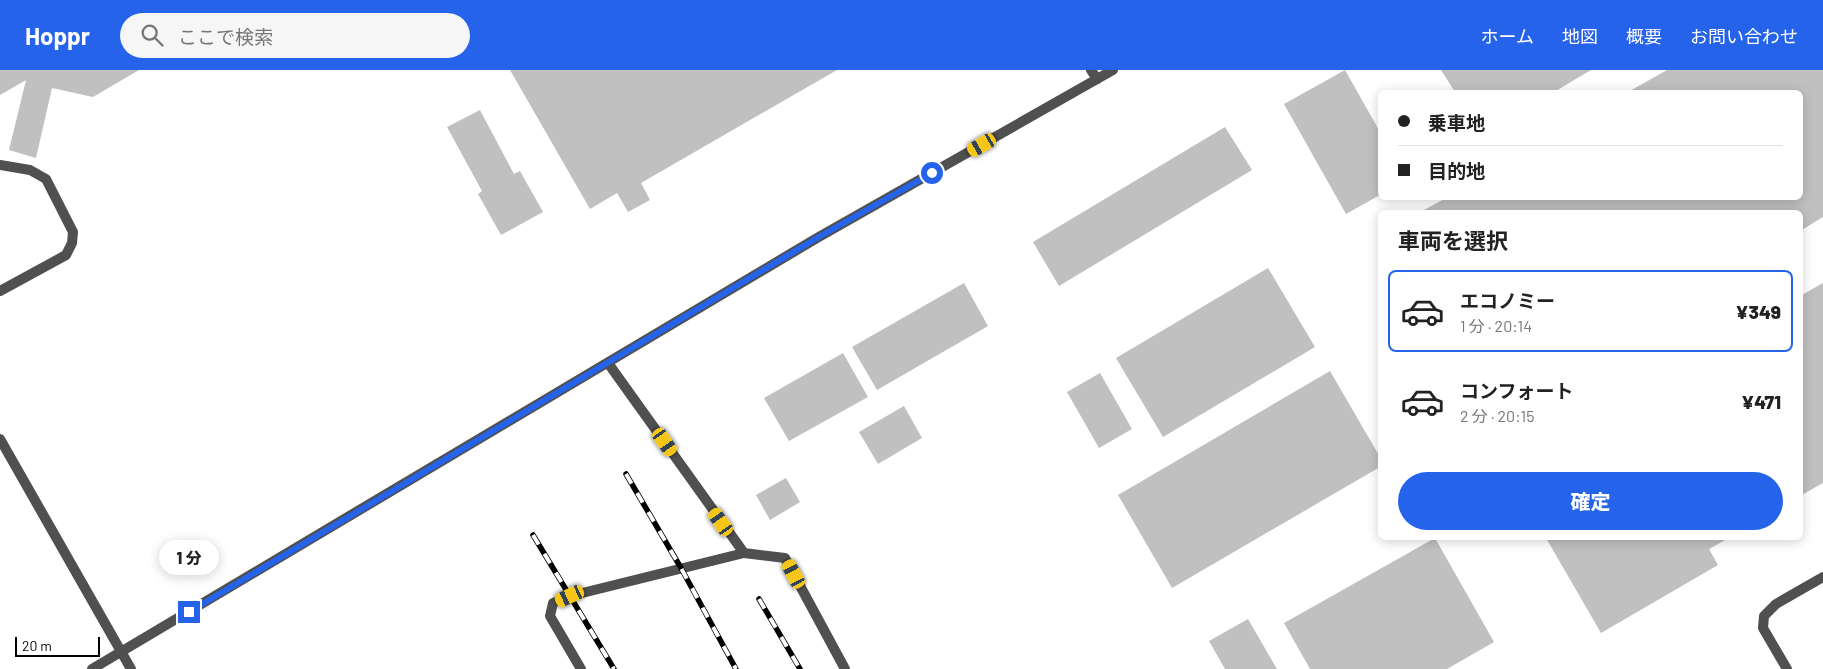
<!DOCTYPE html>
<html lang="ja">
<head>
<meta charset="utf-8">
<style>
	body { margin:0; font-family:Barlow,"Noto Sans JP",sans-serif; background:#f6f6f6; color:#222; height:100vh; display:flex; flex-direction:column; font-size:19px; white-space:nowrap }
	* { box-sizing:border-box; margin:0 }
	p { font-size:16px; color:#767676 }
	.icon { flex:none; width:28px; height:28px; fill:none; stroke:currentColor; stroke-width:2; stroke-linecap:round; stroke-linejoin:round }
	.map { position:relative; flex:1; overflow:hidden }
	.details { position:absolute; left:1378px; top:140px; width:425px; height:330px; display:flex; flex-direction:column; background:#fff; border-radius:8px; box-shadow:0 2px 12px #0003 }
	.details>* { flex:none }
	.top-card { position:absolute; left:1378px; top:20px; width:425px; height:110px; border-radius:8px; box-shadow:0 2px 12px #0003; display:grid; align-content:center; height:110px; padding:0 20px; background:#fff }
	.scale { position:absolute; left:15px; bottom:12px; width:85px; box-sizing:border-box; padding-left:5px; border:2px solid #000; border-top:0; font-size:14px; line-height:18px; white-space:nowrap; color:#000; -webkit-text-stroke:4px #fff; paint-order:stroke }
	.end { position:absolute; width:22px; height:22px; margin:-11px; border:6px solid #2563eb; background:#fff; box-shadow:0 0 0 2px #fff }
	.from { border-radius:50% }
	.bubble { position:absolute; height:35px; border-radius:18px; background:#fff; box-shadow:0 2px 12px #0003; font-size:16px; font-weight:800; line-height:35px; text-align:center }
	.car { position:absolute; width:15px; height:30px; margin:-15px -8px; border-radius:6px; box-shadow:0 0 4px 1px #0007; background:linear-gradient(#f5c518 24%,#345 0 40%,#f5c518 0 76%,#345 0 86%,#f5c518 0) }
	.top-card b { display:flex; align-items:center; gap:18px; height:48px; font-size:19px }
	.top-card b+b { border-top:1px solid #e0e0e0 }
	.top-card i { width:12px; height:12px; background:#222 }
	ul { padding:0; list-style:none }
	li { display:flex; align-items:center; gap:15px; height:82px; margin:0 10px 8px; padding:0 10px; border:2px solid transparent; border-radius:8px }
	li div { flex:1 }
	li b { display:block; font-size:19px }
	li em { font-style:normal; font-weight:800 }
	li.active { border-color:#2563eb }
	li>.icon { width:45px; height:45px; stroke-width:1.5 }
	h2 { padding:0 20px; font-size:22px; line-height:60px }
	.primary-button { display:flex; gap:10px; margin-top:auto; padding:10px 20px }
	.primary-button a { flex:1; height:58px; border-radius:30px; background:#2563eb; color:#fff; font-size:20px; font-weight:800; line-height:58px; text-align:center }
	header { display:flex; align-items:center; gap:30px; box-sizing:border-box; height:70px; padding:0 25px; background:#2563eb; color:#fff }
	header strong { font-size:24px }
	nav { display:flex; gap:28px; margin-inline-start:auto; font-size:18px }
	.search { width:350px; height:45px; background:#f6f6f6; display:flex; align-items:center; gap:12px; box-sizing:border-box; padding:0 18px; border-radius:28px; color:#767676; font-size:19px }
	.map>svg:first-child { display:block }
</style>
</head>
<body>
<header>
<strong>Hoppr</strong>
<div class="search"><svg class="icon" aria-label="search" viewBox="0 0 24 24"><circle cx="10" cy="10" r="6"/><path d="M15 15l6 6"/></svg>ここで検索</div>
<nav><a>ホーム</a><a>地図</a><a>概要</a><a>お問い合わせ</a></nav>
</header>
<div class="map">
<svg width="1823" height="599" viewBox="0 0 1823 599">
	<rect width="100%" height="100%" fill="#fff"/>
	<!-- building -->
	<g fill="#c0c0c0">
		<path d="M0,0h139l-46,27 -41,-9 -16,70 -27,-8 17,-70 -26,15z"/>
		<path d="M510,0h327l-196,113 9,17 -22,12 -11,-19 -27,16z"/>
		<path d="M1345,0l35,62v63l-34,19 -62,-110z"/>
		<path d="M1441,0h150l-37,22h-99z"/>
		<path d="M1667,0h156v147l-23,14v-19h-380l26,-14h354v-106h-172z"/>
		<path d="M480,40l34,64 6,-3 23,41 -42,23 -23,-41 4,-3 -35,-64z"/>
		<path d="M1225,57l27,43 -193,116 -26,-44z"/>
		<path d="M1268,198l47,79 -152,90 -47,-79z"/>
		<path d="M964,213l24,43 -111,64 -25,-43z"/>
		<path d="M1823,213v200l-23,13v-200z"/>
		<path d="M843,283l25,44 -79,44 -25,-43z"/>
		<path d="M1330,301l50,86v10l-208,121 -54,-93z"/>
		<path d="M1100,303l32,56 -33,19 -32,-56z"/>
		<path d="M904,336l18,32 -44,26 -19,-32z"/>
		<path d="M786,408l14,24 -30,18 -14,-25z"/>
		<path d="M1435,468l59,104 -47,27h-137l-26,-46z"/>
		<path d="M1546,468h183l-20,11 9,16 -117,68z"/>
		<path d="M1248,549l29,50h-52l-16,-28z"/>
	</g>
	<g fill="none" stroke-linecap="round" stroke-linejoin="round">
		<!-- lane -->
		<g stroke="#505050" stroke-width="10">
			<path d="M1091,0l6,9"/>
			<path d="M0,95l30,5 16,9 27,53 -1,11 -6,12 -66,36"/>
			<path d="M608,293l136,190 41,5 60,111"/>
			<path d="M0,369l131,230"/>
			<path d="M92,599l725,-431 296,-168"/>
			<path d="M581,599l-31,-53 3,-13 17,-7 174,-43"/>
			<path d="M1787,599l-24,-41 1,-12 12,-12 47,-27"/>
		</g>
		<defs>
			<g id="rail">
				<path d="M626,404l55,94 55,101"/>
				<path d="M533,465l81,134"/>
				<path d="M759,529l41,70"/>
			</g>
		</defs>
		<!-- rail casing -->
		<use href="#rail" stroke="#000" stroke-width="5.5"/>
		<!-- rail -->
		<use href="#rail" stroke="#fff" stroke-width="4" stroke-dasharray="11" stroke-linecap="butt"/>
	</g>
	<g fill="none" stroke-linecap="round" stroke-linejoin="round">
		<!-- route -->
		<path stroke="#2563eb" stroke-width="6" d="M189,542l628,-374 115,-65"/>
	</g>
</svg>
<div class="scale">20 m</div>
<i class="end from" style="left:932px;top:103px"></i>
<i class="end" style="left:189px;top:542px"></i>
<div class="bubble" style="left:159px;top:470px;width:60px">1 分</div>
<i class="car" style="left:982px;top:75px;rotate:240deg"></i>
<i class="car" style="left:665px;top:372px;rotate:145deg"></i>
<i class="car" style="left:721px;top:452px;rotate:325deg"></i>
<i class="car" style="left:794px;top:504px;rotate:332deg"></i>
<i class="car" style="left:570px;top:526px;rotate:245deg"></i>
<div class="top-card">
<b><i class="from"></i>乗車地</b>
<b><i></i>目的地</b>
</div>
<section class="details">
<h2>車両を選択</h2>
<ul>
<li class="active"><svg class="icon" aria-label="car" viewBox="0 0 24 24"><path d="M5 17H2v-5l4-1 3-4h7l3 4 3 1v5h-3M9 17h6M6 11h13"/><circle cx="7" cy="17" r="2"/><circle cx="17" cy="17" r="2"/></svg><div><b>エコノミー</b><p>1 分 · 20:14</p></div><em>¥349</em></li>
<li><svg class="icon" aria-label="car" viewBox="0 0 24 24"><path d="M5 17H2v-5l4-1 3-4h7l3 4 3 1v5h-3M9 17h6M6 11h13"/><circle cx="7" cy="17" r="2"/><circle cx="17" cy="17" r="2"/></svg><div><b>コンフォート</b><p>2 分 · 20:15</p></div><em>¥471</em></li>
</ul>
<div class="primary-button"><a>確定</a></div>
</section>
</div>
</body>
</html>
